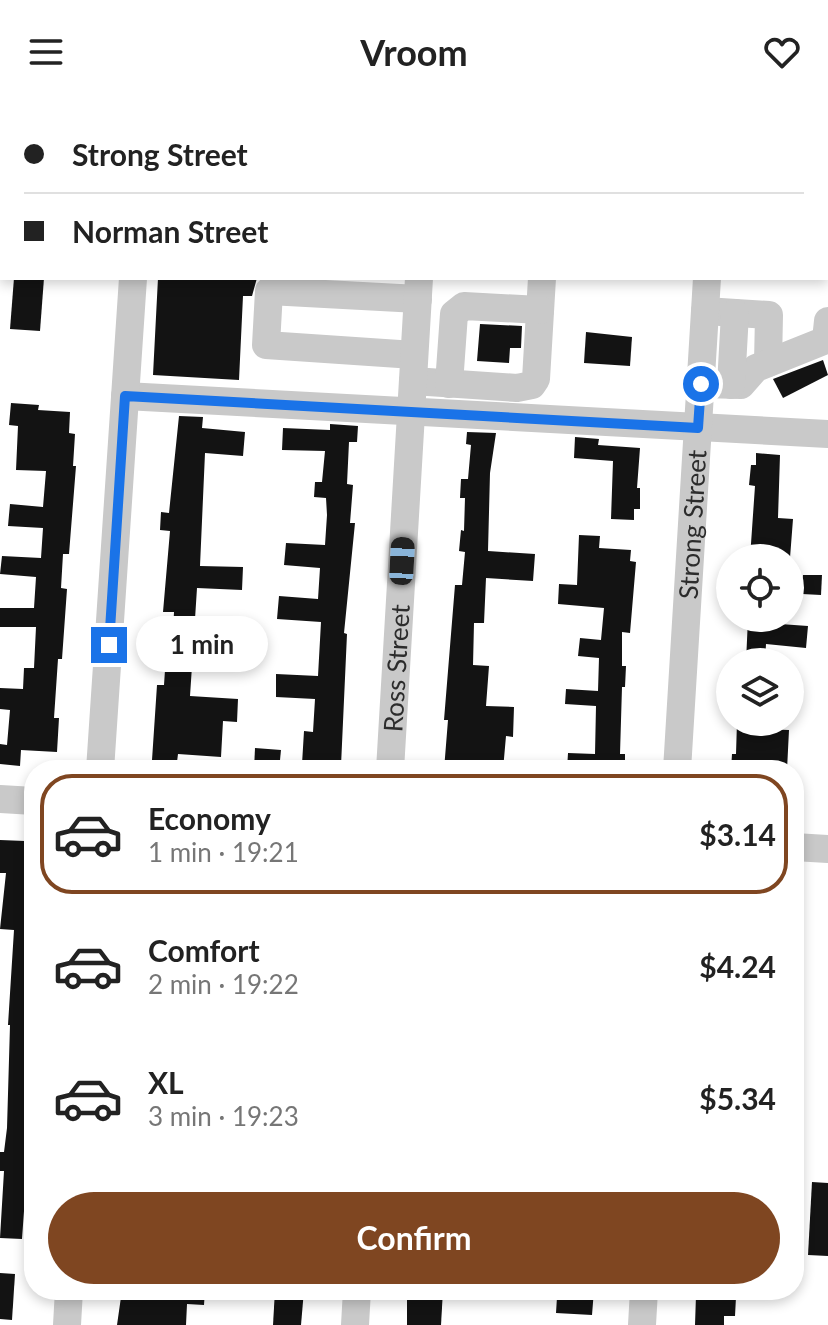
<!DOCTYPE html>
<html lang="en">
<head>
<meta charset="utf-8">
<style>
	body { margin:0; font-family:Lato,sans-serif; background:#f2f2f2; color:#222; height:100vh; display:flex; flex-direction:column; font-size:30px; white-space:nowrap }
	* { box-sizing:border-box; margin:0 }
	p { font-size:26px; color:#767676 }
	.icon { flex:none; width:44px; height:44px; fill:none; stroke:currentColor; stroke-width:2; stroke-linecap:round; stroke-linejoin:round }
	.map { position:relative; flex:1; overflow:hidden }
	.drawer { position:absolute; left:24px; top:656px; width:780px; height:540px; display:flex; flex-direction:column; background:#fff; border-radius:32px; box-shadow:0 4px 12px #0003 }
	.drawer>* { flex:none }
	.guide { position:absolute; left:0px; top:0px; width:828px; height:176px; box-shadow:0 4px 12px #0003; display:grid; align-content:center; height:176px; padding:0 24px; background:#fff }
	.tools { position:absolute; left:716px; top:440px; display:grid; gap:16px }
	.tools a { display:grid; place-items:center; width:88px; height:88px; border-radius:50%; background:#fff; box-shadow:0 4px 12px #0003; font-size:40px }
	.end { position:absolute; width:36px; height:36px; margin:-18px; border:10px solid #1a73e8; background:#fff; box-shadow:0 0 0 4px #fff }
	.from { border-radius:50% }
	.bubble { position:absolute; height:56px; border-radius:28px; background:#fff; box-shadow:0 4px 12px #0003; font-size:26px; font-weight:700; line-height:56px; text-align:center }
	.car { position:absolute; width:24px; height:48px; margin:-24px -12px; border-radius:10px; box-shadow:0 0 6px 2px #0007; background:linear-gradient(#222 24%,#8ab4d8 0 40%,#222 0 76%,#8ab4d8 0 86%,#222 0) }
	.guide b { display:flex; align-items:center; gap:28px; height:76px; font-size:30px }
	.guide b+b { border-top:2px solid #e0e0e0 }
	.guide i { width:20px; height:20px; background:#222 }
	ul { padding:14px 0 0; list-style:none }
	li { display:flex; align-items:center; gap:24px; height:120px; margin:0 16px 12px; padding:0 8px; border:4px solid transparent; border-radius:32px }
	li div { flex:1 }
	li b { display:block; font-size:30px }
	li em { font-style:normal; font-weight:700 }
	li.active { border-color:#7f4621 }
	li>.icon { width:72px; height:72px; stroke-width:1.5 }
	.action { display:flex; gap:16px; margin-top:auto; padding:16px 24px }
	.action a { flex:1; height:92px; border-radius:48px; background:#7f4621; color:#fff; font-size:32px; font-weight:700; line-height:92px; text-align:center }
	header { display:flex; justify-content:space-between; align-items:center; height:104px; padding:0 24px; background:#fff; font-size:36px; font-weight:700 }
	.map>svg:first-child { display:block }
</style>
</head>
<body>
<header><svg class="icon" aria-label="menu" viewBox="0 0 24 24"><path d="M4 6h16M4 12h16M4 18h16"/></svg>Vroom<svg class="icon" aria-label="heart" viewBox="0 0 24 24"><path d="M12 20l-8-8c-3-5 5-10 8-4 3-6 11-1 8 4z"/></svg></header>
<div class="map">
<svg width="828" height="1221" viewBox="0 0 828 1221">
	<rect width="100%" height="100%" fill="#fff"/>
	<!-- building -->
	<g fill="#131313">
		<path d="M14,174h30l-4,53 -30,-2z"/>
		<path d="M158,174h99l-5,18h-9l-4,84 -86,-5z"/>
		<path d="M480,220l42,2 -1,22h-11l-1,15 -32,-2z"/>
		<path d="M586,228l46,5 -2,29 -46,-3z"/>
		<path d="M823,256l5,15 -45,23 -10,-19z"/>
		<path d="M11,299l28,2 -1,5 32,2 -1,21 6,1 -2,32h3l-7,88h-6l-2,34 6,1 -5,70h-4l-4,59h5l-2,34 -36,-2 -1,16 -20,-2v-20l7,1 3,-35 -10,-1v-21l23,1 1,-21h10l2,-41h-36v-19h34l2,-31 -36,-3 2,-18 39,2 2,-30 -35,-2 2,-22 33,3 3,-36 -30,-1 2,-44 -9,-1z"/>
		<path d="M179,312l24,1 -1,11 43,4 -2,24 -38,-3 -5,113 43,1 -1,23 -45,-2 -2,31 10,1 -2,32h-4l-1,14h-6l-2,30 48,3 -1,23 -14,-1 -2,36 -43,-3 -1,8 -25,-2 5,-75h7l1,-15h6l3,-58h-11l7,-81 -10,-1 1,-18 8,1z"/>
		<path d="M330,320l28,2 -1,16h-8l-2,42 6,1 -3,38h5l-11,110 3,1 -6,132 -39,-2 2,-33 9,1 2,-33 -39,-2v-23l42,2 3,-54 -44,-3 2,-23 39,3 2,-31 -36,-3 2,-22 39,2 2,-30 -1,-17 -12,-1 1,-15h7l3,-31 -43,-1 1,-22 47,2z"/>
		<path d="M467,328l29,1 -6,40 -2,78 47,3 -2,27 -47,-3 -2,45h-10l-1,42 16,1 -3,40 28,1 -1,30 -7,-1 -3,34h-59l4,-50h-4l11,-135h7l3,-33 -6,-1 2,-21 3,1 1,-33h-5l1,-19h7l3,-34 -5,-1z"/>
		<path d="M575,333l24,2 -1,6 42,3 -3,40h3v21h-6v11l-23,-1 2,-58 -39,-3z"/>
		<path d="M756,349l24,2 -2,63 15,1 -3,39h-40l5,-72 -6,-1 2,-20h5z"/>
		<path d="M579,431l21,1 -1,12 32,2 -1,11 6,1 -6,71 -8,-1v34h4l-1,21h-3l-2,67h5v16h-58l1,-17 27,1 1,-48 -31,-2 1,-15 32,2 1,-33 -21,-2 2,-18 21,2 3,-32 -46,-4 1,-20 18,1z"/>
		<path d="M803,471h19l-1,20 -19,-1z"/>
		<path d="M748,514h32v6l28,2 -2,22 -40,-4 -1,18h-19z"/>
		<path d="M737,618h25v7l27,1 -2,40h-56l1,-16h4z"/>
		<path d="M255,644l26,2 -2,20h-25z"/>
		<path d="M0,736l25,1 -1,11h10v219l-12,168 -22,-1 4,-67h-4v-19h4l3,-24 3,-103h-2l6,-95 -14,-1 6,-56h-6z"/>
		<path d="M812,1078l16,1v73l-20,-1z"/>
		<path d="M0,1169l15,1 -3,46 -12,-1z"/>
		<path d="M122,1186h83l-1,15 -17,-1 -1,21h-69z"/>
		<path d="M275,1186h29l-3,35h-28z"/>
		<path d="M407,1186h36l-2,35h-34z"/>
		<path d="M571,1186h23l-2,25 -36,-2 1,-16 13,1z"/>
		<path d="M696,1191l40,2 -1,19h-11v9h-29z"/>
	</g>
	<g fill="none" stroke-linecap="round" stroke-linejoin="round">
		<!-- minor -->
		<g stroke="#c9c9c9" stroke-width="28">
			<path d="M144,2v-2"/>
			<path d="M430,2v-2"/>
			<path d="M718,2v-2"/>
			<path d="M0,114h2"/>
			<path d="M826,155h2"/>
			<path d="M705,207l64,4 -1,48"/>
			<path d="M414,251l-148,-10 3,-54 149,8"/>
			<path d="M413,277l104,7 15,-3 4,-6 6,-101"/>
			<path d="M449,280l5,-70 10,-8 76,4"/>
			<path d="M701,280l40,1 15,-17 70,-28 2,-19"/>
			<path d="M731,281l4,-72"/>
			<path d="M125,292l703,38"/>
			<path d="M100,666l33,-492"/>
			<path id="s1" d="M390,666l29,-492"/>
			<path id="s2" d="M677,666l30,-492"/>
			<path d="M0,695l34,2"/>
			<path d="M794,743l34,2"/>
			<path d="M67,1221l2,-35"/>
			<path d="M355,1221l2,-35"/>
			<path d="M642,1221l2,-35"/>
		</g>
	</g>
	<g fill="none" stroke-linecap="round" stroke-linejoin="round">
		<!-- route -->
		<path stroke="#1a73e8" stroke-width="10" d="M109,541l16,-249 573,32 3,-44"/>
	</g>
	<g text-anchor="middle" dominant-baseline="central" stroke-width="8" stroke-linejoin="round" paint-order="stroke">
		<!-- street labels -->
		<g font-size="26" fill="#2c2c2c" stroke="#fff">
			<text stroke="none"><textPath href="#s2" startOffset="246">Strong Street</textPath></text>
			<text stroke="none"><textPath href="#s1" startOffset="102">Ross Street</textPath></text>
		</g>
	</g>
</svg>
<div class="tools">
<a><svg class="icon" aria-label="locate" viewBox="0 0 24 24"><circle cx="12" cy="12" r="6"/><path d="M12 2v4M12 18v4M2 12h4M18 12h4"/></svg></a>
<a><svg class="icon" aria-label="layers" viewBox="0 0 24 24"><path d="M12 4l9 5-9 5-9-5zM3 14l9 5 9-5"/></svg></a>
</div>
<i class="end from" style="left:701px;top:280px"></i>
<i class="end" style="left:109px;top:541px"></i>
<div class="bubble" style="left:136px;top:512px;width:132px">1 min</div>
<i class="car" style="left:402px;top:457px;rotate:3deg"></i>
<div class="guide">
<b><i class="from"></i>Strong Street</b>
<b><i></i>Norman Street</b>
</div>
<section class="drawer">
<ul>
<li class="active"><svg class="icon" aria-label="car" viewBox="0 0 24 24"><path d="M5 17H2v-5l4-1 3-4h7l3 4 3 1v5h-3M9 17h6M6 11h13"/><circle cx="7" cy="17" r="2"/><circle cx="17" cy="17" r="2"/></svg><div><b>Economy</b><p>1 min · 19:21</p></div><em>$3.14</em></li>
<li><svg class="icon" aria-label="car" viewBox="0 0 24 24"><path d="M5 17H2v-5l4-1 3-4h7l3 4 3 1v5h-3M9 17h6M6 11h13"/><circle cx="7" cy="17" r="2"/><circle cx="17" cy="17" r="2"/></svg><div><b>Comfort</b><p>2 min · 19:22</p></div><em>$4.24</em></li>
<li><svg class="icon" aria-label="car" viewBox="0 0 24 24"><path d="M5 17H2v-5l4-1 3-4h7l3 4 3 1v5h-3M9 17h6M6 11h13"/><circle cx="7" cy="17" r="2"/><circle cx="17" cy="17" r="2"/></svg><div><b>XL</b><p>3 min · 19:23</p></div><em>$5.34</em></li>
</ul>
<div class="action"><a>Confirm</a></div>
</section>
</div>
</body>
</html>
